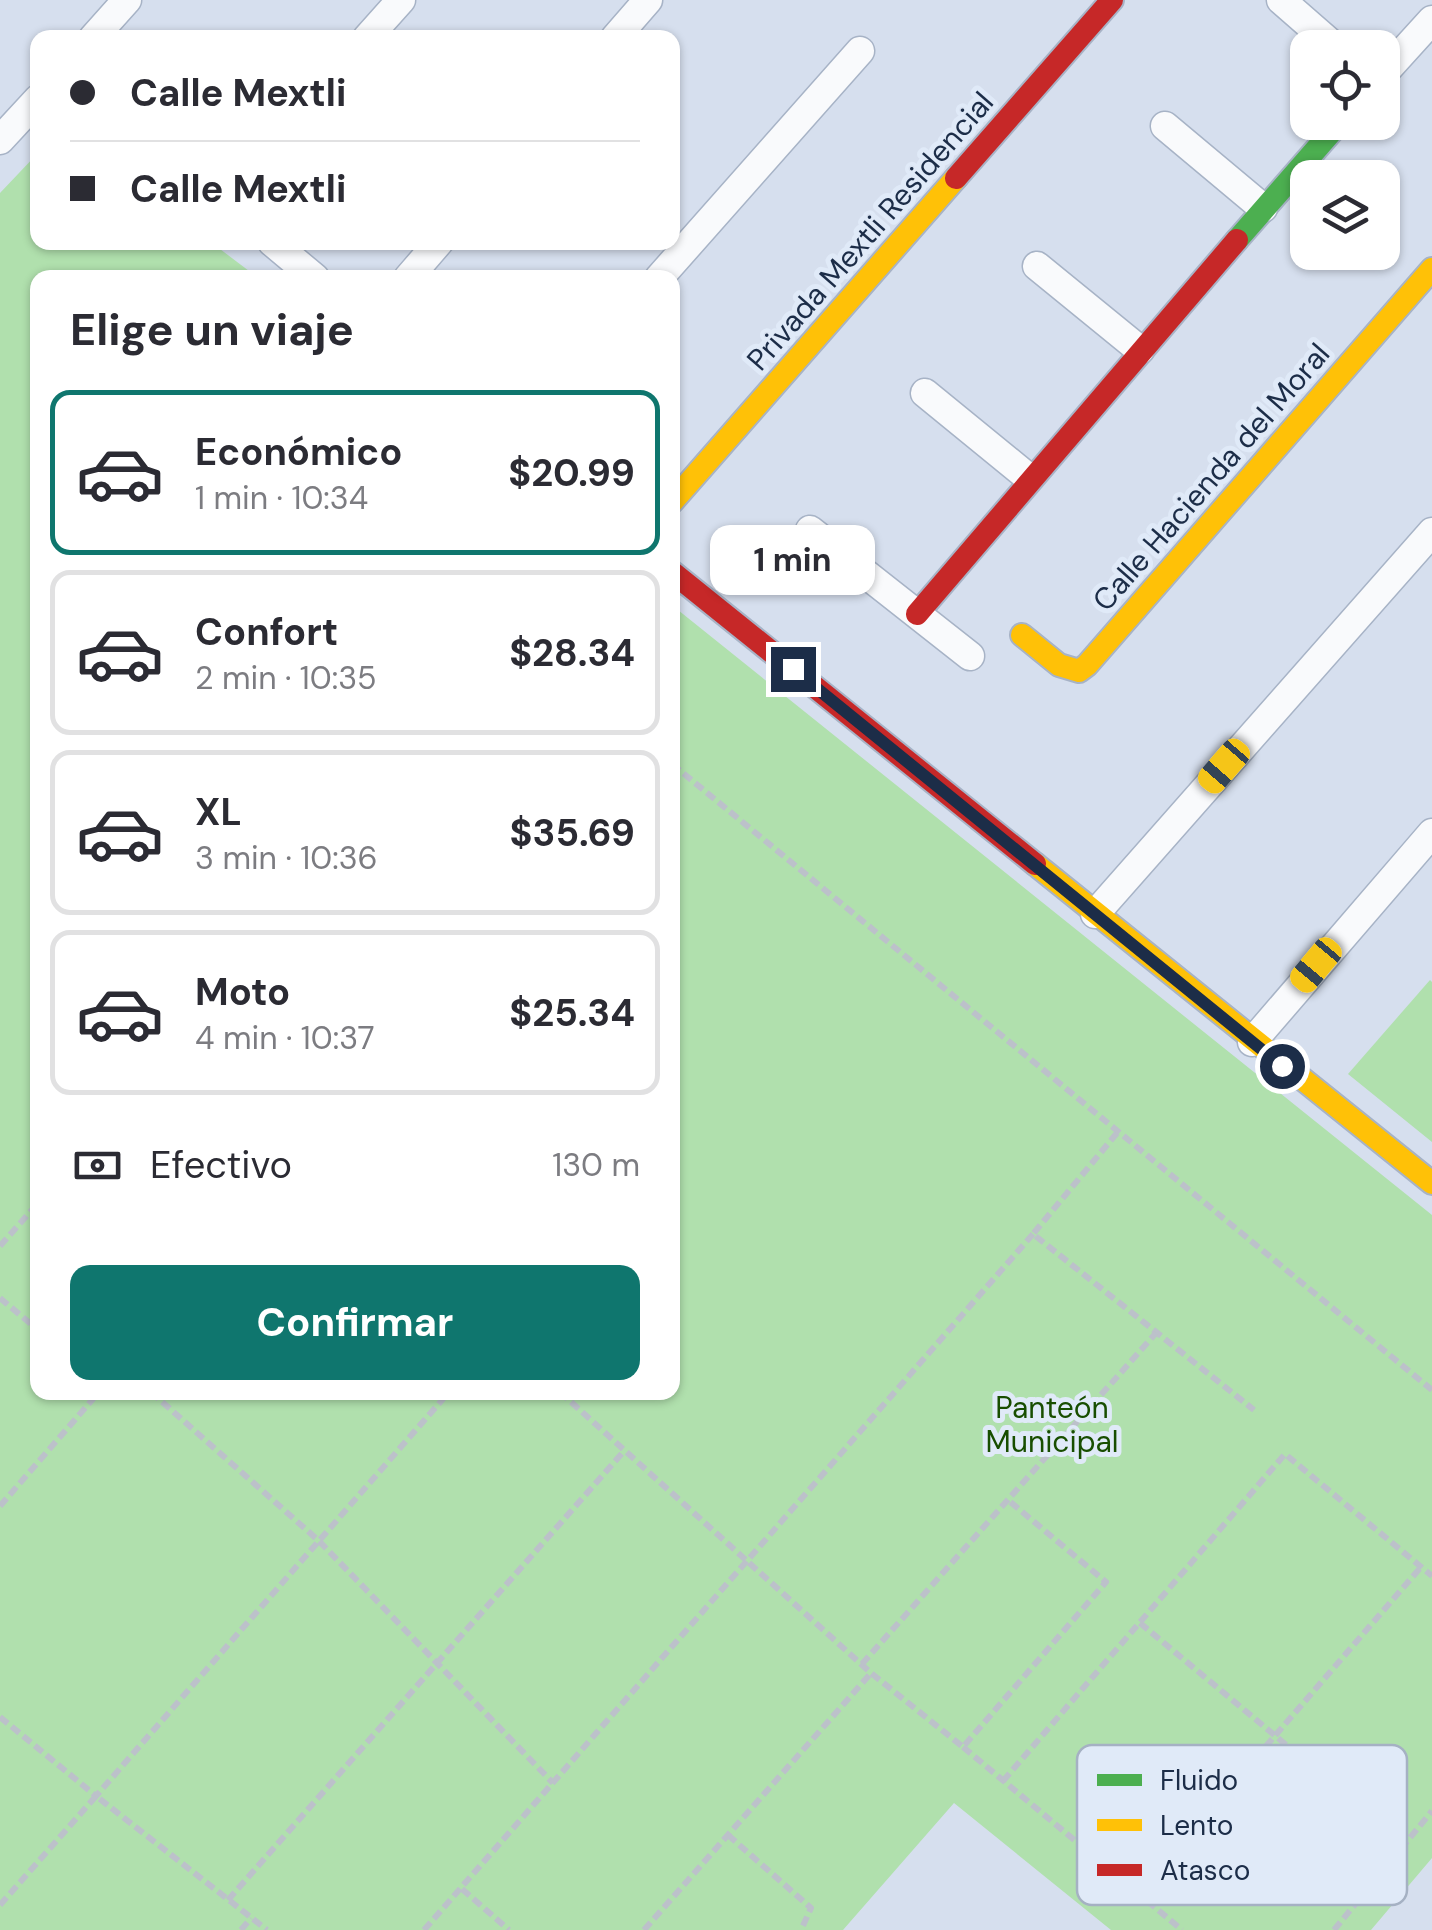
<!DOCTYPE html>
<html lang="es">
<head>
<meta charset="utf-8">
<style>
	body { margin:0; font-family:"DM Sans",sans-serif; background:#f7f7f7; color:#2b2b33; height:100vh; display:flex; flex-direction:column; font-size:38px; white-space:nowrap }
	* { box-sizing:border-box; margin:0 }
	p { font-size:32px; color:#7c7c81 }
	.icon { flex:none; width:55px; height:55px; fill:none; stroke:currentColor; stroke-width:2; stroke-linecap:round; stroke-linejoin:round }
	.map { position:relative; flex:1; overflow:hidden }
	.panel { position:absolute; left:30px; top:270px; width:650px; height:1130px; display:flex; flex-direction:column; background:#fff; border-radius:20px; box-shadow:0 2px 8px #0004 }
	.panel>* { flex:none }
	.banner { position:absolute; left:30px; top:30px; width:650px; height:220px; border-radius:20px; box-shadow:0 2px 8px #0004; display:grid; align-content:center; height:220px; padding:0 40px; background:#fff }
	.controls { position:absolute; left:1290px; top:30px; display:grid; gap:20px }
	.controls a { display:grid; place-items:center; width:110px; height:110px; border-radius:20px; background:#fff; box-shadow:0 2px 8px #0004; font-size:50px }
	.end { position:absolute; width:45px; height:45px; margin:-22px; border:12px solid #1c2d48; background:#fff; box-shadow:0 0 0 5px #fff }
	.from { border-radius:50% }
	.bubble { position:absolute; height:70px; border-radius:20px; background:#fff; box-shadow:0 2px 8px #0004; font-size:32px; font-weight:700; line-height:70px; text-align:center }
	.car { position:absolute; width:30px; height:60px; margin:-30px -15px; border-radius:12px; box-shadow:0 0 8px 2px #0007; background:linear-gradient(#f5c518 24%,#345 0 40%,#f5c518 0 76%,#345 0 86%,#f5c518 0) }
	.banner b { display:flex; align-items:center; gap:35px; height:95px; font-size:38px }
	.banner b+b { border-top:2px solid #e1e1e2 }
	.banner i { width:25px; height:25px; background:#2b2b33 }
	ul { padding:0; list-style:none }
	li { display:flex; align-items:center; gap:30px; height:165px; margin:0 20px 15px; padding:0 20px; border:5px solid #e1e1e2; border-radius:20px }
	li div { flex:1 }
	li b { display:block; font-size:38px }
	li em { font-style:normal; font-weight:700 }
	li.active { border-color:#0f766e }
	li>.icon { width:90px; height:90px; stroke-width:1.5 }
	h2 { padding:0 40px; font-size:45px; line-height:120px }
	.pay { display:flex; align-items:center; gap:25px; height:110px; padding:0 40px; font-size:38px }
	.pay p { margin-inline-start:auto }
	.cta { display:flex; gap:20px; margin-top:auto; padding:20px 40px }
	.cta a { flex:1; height:115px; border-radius:20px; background:#0f766e; color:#fff; font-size:40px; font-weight:700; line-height:115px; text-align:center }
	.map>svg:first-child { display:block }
</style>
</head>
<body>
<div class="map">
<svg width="1432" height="1930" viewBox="0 0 1432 1930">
	<rect width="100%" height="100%" fill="#d6dfee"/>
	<!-- green -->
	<g fill="#b0e0ad">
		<path d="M37,154l1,88 174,1 45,34 -219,1v1114h634l1,-786 759,609v643l-61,72h-260l-157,-127 -111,127h-843v-1737z"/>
		<path d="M1430,980l2,2v160l-84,-68z"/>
	</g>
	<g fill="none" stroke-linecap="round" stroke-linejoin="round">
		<defs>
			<g id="street">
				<path d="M1281,0l55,48"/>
				<path d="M93,38l34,-38"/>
				<path d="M367,38l34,-38"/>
				<path d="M615,38l33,-38"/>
				<path d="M1382,75l50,-55"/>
				<path d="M1165,126l98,82"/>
				<path d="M0,140l38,-41"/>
				<path d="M272,242l43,36"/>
				<path d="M1037,266l103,84"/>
				<path d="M408,278l31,-36"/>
				<path d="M659,278l201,-227"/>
				<path d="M925,393l104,85"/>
				<path d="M810,530l160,126"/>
				<path d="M1095,914l337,-382"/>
				<path d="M1252,1042l180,-209"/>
			</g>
			<path id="fast" d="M1237,240l103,-118"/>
			<g id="slow">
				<path d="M672,502l284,-324"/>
				<path d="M1022,635l37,30 20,6 8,-6 345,-396"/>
				<path d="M1035,864l397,319"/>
			</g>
			<g id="jam">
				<path d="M956,178l156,-178"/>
				<path d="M672,572l363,292"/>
				<path d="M917,614l320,-374"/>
			</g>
		</defs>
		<!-- street casing -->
		<use href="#street" stroke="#a7b3c6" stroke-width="31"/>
		<!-- fast casing -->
		<use href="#fast" stroke="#a7b3c6" stroke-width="26"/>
		<!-- slow casing -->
		<use href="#slow" stroke="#a7b3c6" stroke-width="26"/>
		<!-- jam casing -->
		<use href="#jam" stroke="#a7b3c6" stroke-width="26"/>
		<!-- path -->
		<g stroke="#bcc1ca" stroke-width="6" stroke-dasharray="10 5" stroke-linecap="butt">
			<path d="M672,764l760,626"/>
			<path d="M1117,1133l-84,101 221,176"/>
			<path d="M0,1246l38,-43"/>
			<path d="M0,1298l38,32"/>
			<path d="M151,1392l168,149 234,242"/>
			<path d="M560,1392l311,281 92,74 143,-165 -98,-82"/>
			<path d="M0,1506l99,-114"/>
			<path d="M1140,1623l265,221"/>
			<path d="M862,1664l294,-331"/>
			<path d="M0,1717l96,79 353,-404"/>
			<path d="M963,1747l219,183"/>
			<path d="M1003,1781l282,-327 147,122"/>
			<path d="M728,1835l83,73 -10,22"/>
			<path d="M462,1889l47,41"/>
			<path d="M1138,1894l283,-327"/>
			<path d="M228,1900l397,-450"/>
			<path d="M0,1905l96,-109 171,134"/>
			<path d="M241,1930l10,-12"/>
			<path d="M424,1930l609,-696"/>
			<path d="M644,1930l227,-257"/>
			<path d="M1334,1930l98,-119"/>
		</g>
		<!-- street -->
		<use href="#street" stroke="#f9fafc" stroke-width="28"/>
		<!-- fast -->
		<use href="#fast" stroke="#4caf50" stroke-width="22"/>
		<!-- slow -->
		<use href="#slow" stroke="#ffc107" stroke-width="22"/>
		<!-- jam -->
		<use href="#jam" stroke="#c62828" stroke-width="22"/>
	</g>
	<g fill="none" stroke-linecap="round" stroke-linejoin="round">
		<!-- route -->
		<path stroke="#1c2d48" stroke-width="12" d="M793,669l489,397"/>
	</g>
	<g text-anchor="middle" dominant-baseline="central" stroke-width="10" stroke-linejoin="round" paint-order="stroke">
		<!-- street labels -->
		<g font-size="30" fill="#1c2d48" stroke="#e0eaf8">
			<text transform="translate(870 231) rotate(-49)">Privada Mextli Residencial</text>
			<text transform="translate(1211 477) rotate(-49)">Calle Hacienda del Moral</text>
		</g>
		<!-- park labels -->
		<g font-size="30" fill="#184e00" stroke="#e0eaf8">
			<text x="1052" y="1407">Panteón<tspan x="1052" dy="34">Municipal</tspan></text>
		</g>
	</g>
	<!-- legend -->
	<rect x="1077" y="1745" width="330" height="160" rx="15" fill="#e0eaf8" stroke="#a5b1c3" stroke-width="2.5"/>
	<rect x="1097" y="1774" width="45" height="12" fill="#4caf50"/>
	<rect x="1097" y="1819" width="45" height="12" fill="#ffc107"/>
	<rect x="1097" y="1864" width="45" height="12" fill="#c62828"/>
	<g font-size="28" fill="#1c2d48">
		<text x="1160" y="1790">Fluido</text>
		<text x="1160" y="1835">Lento</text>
		<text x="1160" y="1880">Atasco</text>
	</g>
</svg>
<div class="controls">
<a><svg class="icon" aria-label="locate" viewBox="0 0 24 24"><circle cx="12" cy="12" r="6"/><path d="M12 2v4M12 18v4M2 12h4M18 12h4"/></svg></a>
<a><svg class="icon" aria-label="layers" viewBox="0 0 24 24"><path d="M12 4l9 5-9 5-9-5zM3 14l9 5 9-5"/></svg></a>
</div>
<i class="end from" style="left:1282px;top:1066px"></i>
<i class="end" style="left:793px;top:669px"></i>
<div class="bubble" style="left:710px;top:525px;width:165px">1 min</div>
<i class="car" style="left:1224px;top:766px;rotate:221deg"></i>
<i class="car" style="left:1316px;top:965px;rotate:220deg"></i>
<div class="banner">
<b><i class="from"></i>Calle Mextli</b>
<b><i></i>Calle Mextli</b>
</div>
<section class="panel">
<h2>Elige un viaje</h2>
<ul>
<li class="active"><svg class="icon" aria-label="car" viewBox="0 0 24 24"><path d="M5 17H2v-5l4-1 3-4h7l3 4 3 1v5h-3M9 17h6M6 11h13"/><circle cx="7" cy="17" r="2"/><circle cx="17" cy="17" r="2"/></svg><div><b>Económico</b><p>1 min · 10:34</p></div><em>$20.99</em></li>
<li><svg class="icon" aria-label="car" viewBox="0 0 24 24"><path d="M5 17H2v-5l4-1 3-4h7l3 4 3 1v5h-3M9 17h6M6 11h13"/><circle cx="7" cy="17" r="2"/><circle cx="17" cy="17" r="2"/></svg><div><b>Confort</b><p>2 min · 10:35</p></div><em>$28.34</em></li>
<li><svg class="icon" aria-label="car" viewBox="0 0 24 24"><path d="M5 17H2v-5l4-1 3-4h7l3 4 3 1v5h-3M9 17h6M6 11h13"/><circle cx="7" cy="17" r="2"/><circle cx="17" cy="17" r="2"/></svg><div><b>XL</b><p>3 min · 10:36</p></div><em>$35.69</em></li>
<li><svg class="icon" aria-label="car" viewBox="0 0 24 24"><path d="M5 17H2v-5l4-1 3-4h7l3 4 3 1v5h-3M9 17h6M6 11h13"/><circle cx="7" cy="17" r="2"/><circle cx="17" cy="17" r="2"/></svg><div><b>Moto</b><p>4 min · 10:37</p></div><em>$25.34</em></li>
</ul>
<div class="pay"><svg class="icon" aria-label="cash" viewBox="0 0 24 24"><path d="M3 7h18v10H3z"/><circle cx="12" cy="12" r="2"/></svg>Efectivo<p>130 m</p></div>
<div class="cta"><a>Confirmar</a></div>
</section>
</div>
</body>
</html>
